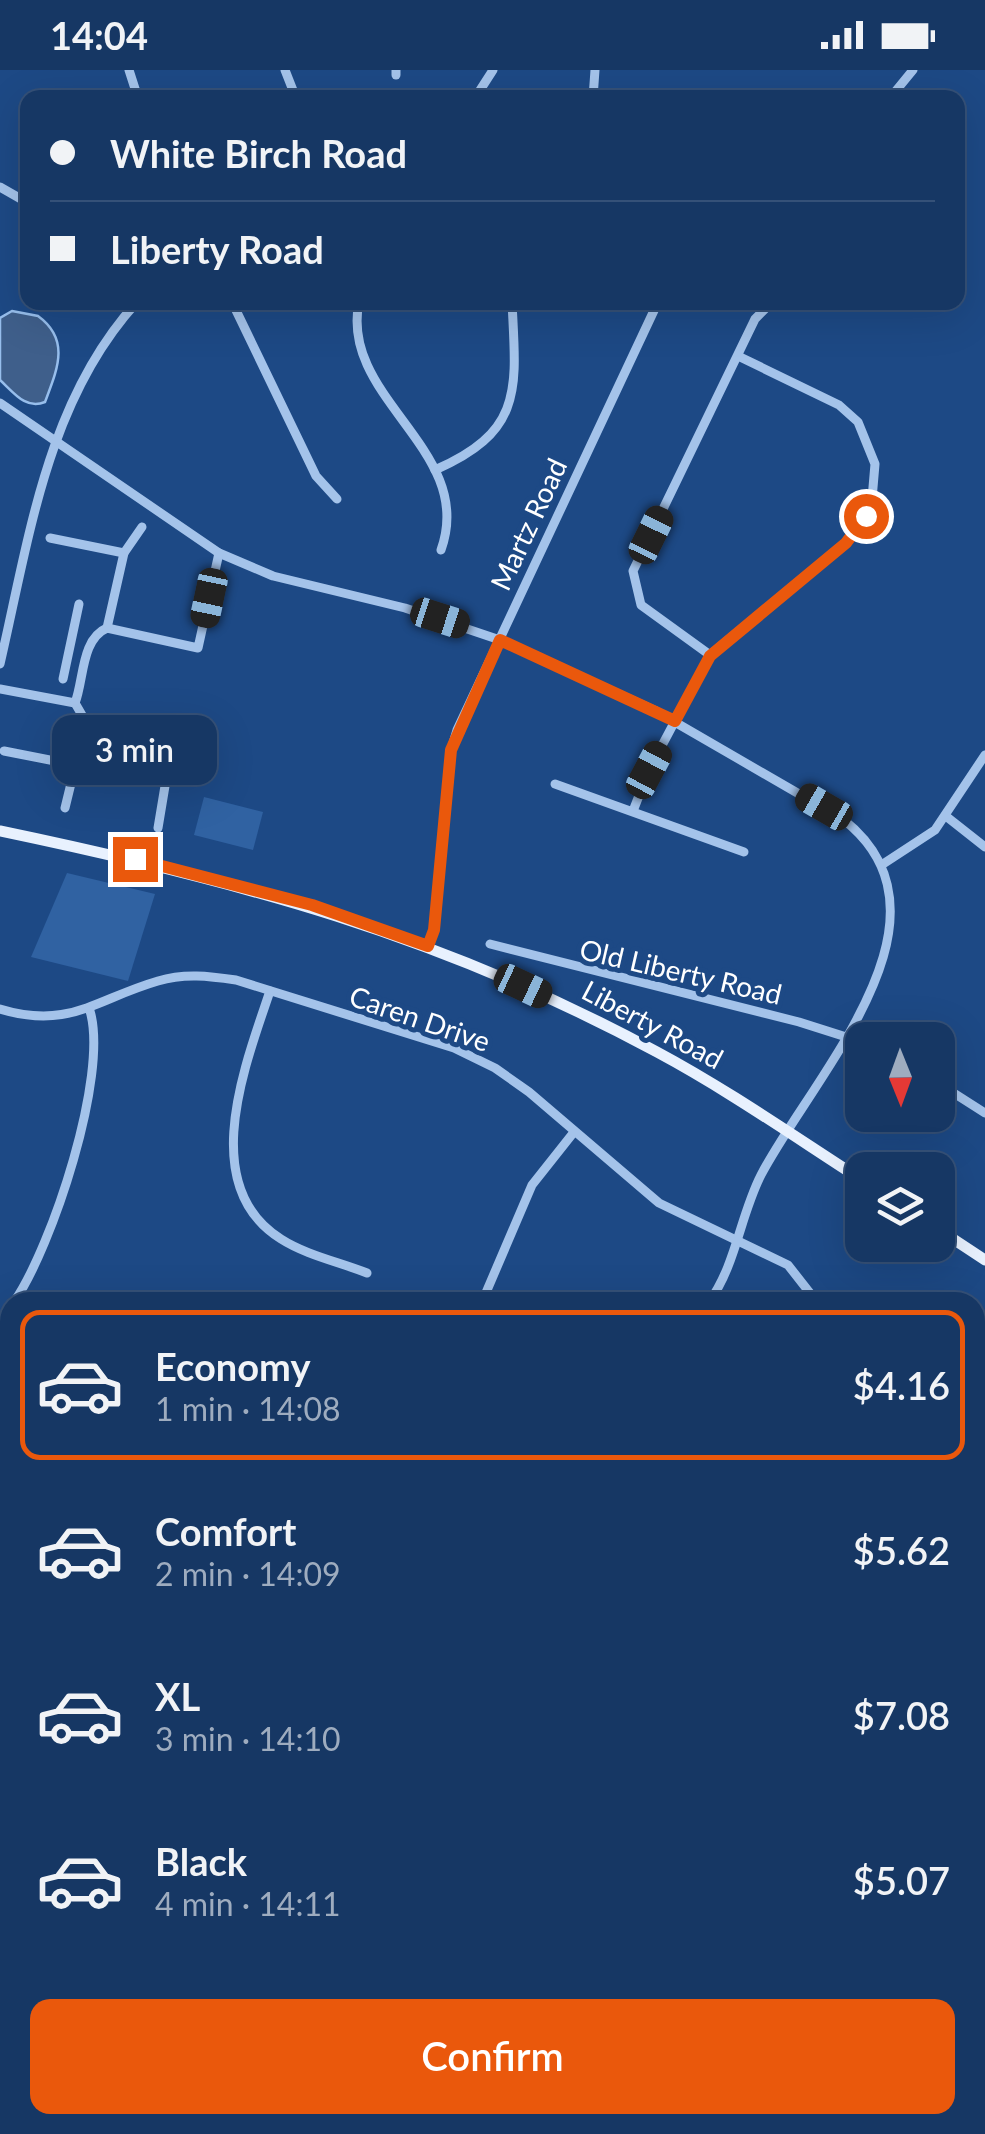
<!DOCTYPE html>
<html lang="en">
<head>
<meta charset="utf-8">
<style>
	body { margin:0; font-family:Lato,sans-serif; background:#23426d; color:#f1f3f6; height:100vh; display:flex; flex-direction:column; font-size:38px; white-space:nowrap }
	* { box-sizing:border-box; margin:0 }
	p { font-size:32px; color:#9eacbf }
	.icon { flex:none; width:55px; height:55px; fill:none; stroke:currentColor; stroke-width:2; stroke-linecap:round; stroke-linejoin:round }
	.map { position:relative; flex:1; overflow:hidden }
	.sheet { position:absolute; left:0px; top:1222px; width:985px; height:842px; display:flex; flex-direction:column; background:#163764; border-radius:30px 30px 0 0; box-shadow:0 10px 40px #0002,0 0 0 2px #355178 }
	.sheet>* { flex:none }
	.hud { position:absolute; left:20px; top:20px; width:945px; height:220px; border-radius:20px; box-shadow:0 10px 40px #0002,0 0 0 2px #355178; display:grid; align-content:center; height:220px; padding:0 30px; background:#163764 }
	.needle { width:65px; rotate:179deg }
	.fabs { position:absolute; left:845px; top:952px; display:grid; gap:20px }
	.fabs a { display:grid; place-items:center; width:110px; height:110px; border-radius:20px; background:#163764; box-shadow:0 10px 40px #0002,0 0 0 2px #355178; font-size:50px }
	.end { position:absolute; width:45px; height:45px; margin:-22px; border:12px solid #ea580c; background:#fff; box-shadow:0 0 0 5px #fff }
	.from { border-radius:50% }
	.bubble { position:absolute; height:70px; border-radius:20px; background:#163764; box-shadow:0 10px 40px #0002,0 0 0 2px #355178; font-size:32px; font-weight:600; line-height:70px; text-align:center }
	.car { position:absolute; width:30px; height:60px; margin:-30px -15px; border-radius:12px; box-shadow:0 0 8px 2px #0007; background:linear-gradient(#222 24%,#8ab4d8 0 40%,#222 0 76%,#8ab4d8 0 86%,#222 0) }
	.hud b { display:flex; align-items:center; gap:35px; height:95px; font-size:38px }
	.hud b+b { border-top:2px solid #355178 }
	.hud i { width:25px; height:25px; background:#f1f3f6 }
	ul { padding:18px 0 0; list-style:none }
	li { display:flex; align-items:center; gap:30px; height:150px; margin:0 20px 15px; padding:0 10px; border:5px solid transparent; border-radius:20px }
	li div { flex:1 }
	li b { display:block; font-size:38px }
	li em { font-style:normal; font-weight:600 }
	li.selected { border-color:#ea580c }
	li>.icon { width:90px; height:90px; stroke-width:1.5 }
	.primary-button { display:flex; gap:20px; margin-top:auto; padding:20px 30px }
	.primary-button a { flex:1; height:115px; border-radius:20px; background:#ea580c; color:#fff; font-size:40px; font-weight:600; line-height:115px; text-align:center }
	.status { display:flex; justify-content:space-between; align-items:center; height:70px; padding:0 50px; background:#163764; direction:ltr }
	.status svg { height:28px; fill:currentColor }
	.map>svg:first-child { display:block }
</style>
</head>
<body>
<div class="status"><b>14:04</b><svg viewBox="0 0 49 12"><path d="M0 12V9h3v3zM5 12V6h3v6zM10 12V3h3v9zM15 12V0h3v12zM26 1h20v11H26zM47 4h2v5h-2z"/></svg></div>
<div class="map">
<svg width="985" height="2064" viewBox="0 0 985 2064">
	<rect width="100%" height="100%" fill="#1d4985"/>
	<!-- green -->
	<g fill="#3062a2">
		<path d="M204,727l59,15 -10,38 -59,-15z"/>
		<path d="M67,803l88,21 -27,87 -97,-24z"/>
	</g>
	<!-- water -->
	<path fill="#3f5f8b" stroke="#97beec" stroke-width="2.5" d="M12,241l26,5c33,24 19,54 7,86 -19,8 -31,-9 -45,-22v-62z"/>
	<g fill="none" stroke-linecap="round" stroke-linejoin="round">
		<!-- stream -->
		<g stroke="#97beec" stroke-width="2.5">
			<path d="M0,1612l10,7"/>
			<path d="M335,2055l7,9"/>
			<path d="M962,2055l4,9"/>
		</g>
		<!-- minor -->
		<g stroke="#a4c3ea" stroke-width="9">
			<path d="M129,0l9,28"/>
			<path d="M285,0l11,28"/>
			<path d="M396,0v5"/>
			<path d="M475,28l18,-28"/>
			<path d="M593,28l2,-28"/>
			<path d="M890,28l23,-28"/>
			<path d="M0,117l28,16"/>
			<path d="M232,232l84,174 21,23"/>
			<path d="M359,232c-20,97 118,148 82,248"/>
			<path d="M0,333l219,150 54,23 132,32 95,32 154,70 190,110c123,98 -32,257 -83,355 -21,41 -25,90 -52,127"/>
			<path d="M435,400c90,-39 81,-83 77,-168"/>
			<path d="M50,468l74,15"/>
			<path d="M107,558l17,-75 18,-26"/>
			<path d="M710,585l-69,-50 -8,-34 122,-252 16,-16"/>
			<path d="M0,594c29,-125 47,-264 137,-362"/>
			<path d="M63,609l16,-75"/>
			<path d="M0,619l75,14"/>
			<path d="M75,633c9,-23 6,-64 32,-75l91,20 21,-95"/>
			<path d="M86,652l72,17 13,11 -13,78"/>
			<path d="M4,681l71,14"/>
			<path d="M555,714l189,68"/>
			<path d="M65,738l21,-86 -11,-19"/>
			<path d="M633,741l16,-41 61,-115 135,-112 21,-26 6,-18 3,-35 -17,-42 -19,-17 -101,-49"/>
			<path d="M947,747l38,30"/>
			<path d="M883,794l52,-34 50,-75"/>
			<path d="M490,874l309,78 63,20"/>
			<path d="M428,876l6,-16 17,-180 6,-20 201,-428"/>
			<path d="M270,921c-24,72 -74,195 11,248 25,16 58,23 86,34"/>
			<path d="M0,939c69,21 96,-10 158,-28 26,-8 51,-5 78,-1l218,68 41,20 34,24 130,111 129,62 29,37"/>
			<path d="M938,1013l47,30"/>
			<path d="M14,1232c38,-55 95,-227 76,-291"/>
			<path d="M482,1232l50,-117 42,-53"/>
			<path d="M0,1253l10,-15"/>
			<path d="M975,1343l6,-15"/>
			<path d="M0,1473l10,8"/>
			<path d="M975,1506l10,-7"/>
			<path d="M975,1747l10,9"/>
			<path d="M0,1990l10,-20"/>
			<path d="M0,2043l10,5"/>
			<path d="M22,2055l17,9"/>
			<path d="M721,2064l2,-9"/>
		</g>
		<!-- major -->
		<g stroke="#e8f1fe" stroke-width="11">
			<path d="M0,761c239,50 441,104 657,221 71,38 138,85 205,128"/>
			<path d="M938,1159l47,31"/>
		</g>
	</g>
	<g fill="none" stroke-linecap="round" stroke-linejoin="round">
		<!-- route -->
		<path stroke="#ea580c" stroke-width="12" d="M135,789l177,46 116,41 6,-16 17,-180 49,-110 175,81 35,-65 136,-113 20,-27"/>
	</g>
	<g text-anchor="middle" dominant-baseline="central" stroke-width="10" stroke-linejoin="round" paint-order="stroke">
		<!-- street labels -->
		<g font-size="28" fill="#fff" stroke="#1d4985">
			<text transform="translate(528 454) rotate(-65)">Martz Road</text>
			<text transform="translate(681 901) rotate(13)">Old Liberty Road</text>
			<text transform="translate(420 948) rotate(19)">Caren Drive</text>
			<text transform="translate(653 954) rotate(28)">Liberty Road</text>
		</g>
	</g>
</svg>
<div class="fabs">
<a><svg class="needle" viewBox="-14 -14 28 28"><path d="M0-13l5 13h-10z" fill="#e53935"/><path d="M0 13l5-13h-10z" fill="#9eacbf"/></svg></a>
<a><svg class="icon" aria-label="layers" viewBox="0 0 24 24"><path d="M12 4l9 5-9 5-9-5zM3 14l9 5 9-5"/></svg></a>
</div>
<i class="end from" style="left:866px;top:446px"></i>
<i class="end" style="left:135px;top:789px"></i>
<div class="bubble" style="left:52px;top:645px;width:165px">3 min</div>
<i class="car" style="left:651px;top:465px;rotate:26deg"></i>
<i class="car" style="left:209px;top:528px;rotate:192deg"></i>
<i class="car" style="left:440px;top:548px;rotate:108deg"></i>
<i class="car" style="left:649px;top:700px;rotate:28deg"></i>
<i class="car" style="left:824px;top:737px;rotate:300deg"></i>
<i class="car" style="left:523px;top:916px;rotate:115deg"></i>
<div class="hud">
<b><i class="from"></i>White Birch Road</b>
<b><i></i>Liberty Road</b>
</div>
<section class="sheet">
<ul>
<li class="selected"><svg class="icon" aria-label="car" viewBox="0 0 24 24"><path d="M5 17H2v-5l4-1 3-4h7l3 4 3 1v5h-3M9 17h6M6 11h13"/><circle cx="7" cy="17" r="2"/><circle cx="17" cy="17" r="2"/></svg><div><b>Economy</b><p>1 min · 14:08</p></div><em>$4.16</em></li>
<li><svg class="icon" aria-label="car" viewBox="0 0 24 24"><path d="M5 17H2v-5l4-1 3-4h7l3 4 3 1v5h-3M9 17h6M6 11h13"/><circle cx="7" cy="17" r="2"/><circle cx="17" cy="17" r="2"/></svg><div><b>Comfort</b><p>2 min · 14:09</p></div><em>$5.62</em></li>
<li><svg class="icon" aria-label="car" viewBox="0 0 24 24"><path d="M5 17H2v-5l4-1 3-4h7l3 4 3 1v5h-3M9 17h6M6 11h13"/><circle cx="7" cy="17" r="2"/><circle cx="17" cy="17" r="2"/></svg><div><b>XL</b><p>3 min · 14:10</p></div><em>$7.08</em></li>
<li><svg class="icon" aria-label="car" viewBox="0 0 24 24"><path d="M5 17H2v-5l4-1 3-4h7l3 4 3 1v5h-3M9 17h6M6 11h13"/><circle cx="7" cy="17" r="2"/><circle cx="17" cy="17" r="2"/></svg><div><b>Black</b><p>4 min · 14:11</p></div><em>$5.07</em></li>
</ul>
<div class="primary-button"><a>Confirm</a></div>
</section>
</div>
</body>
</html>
